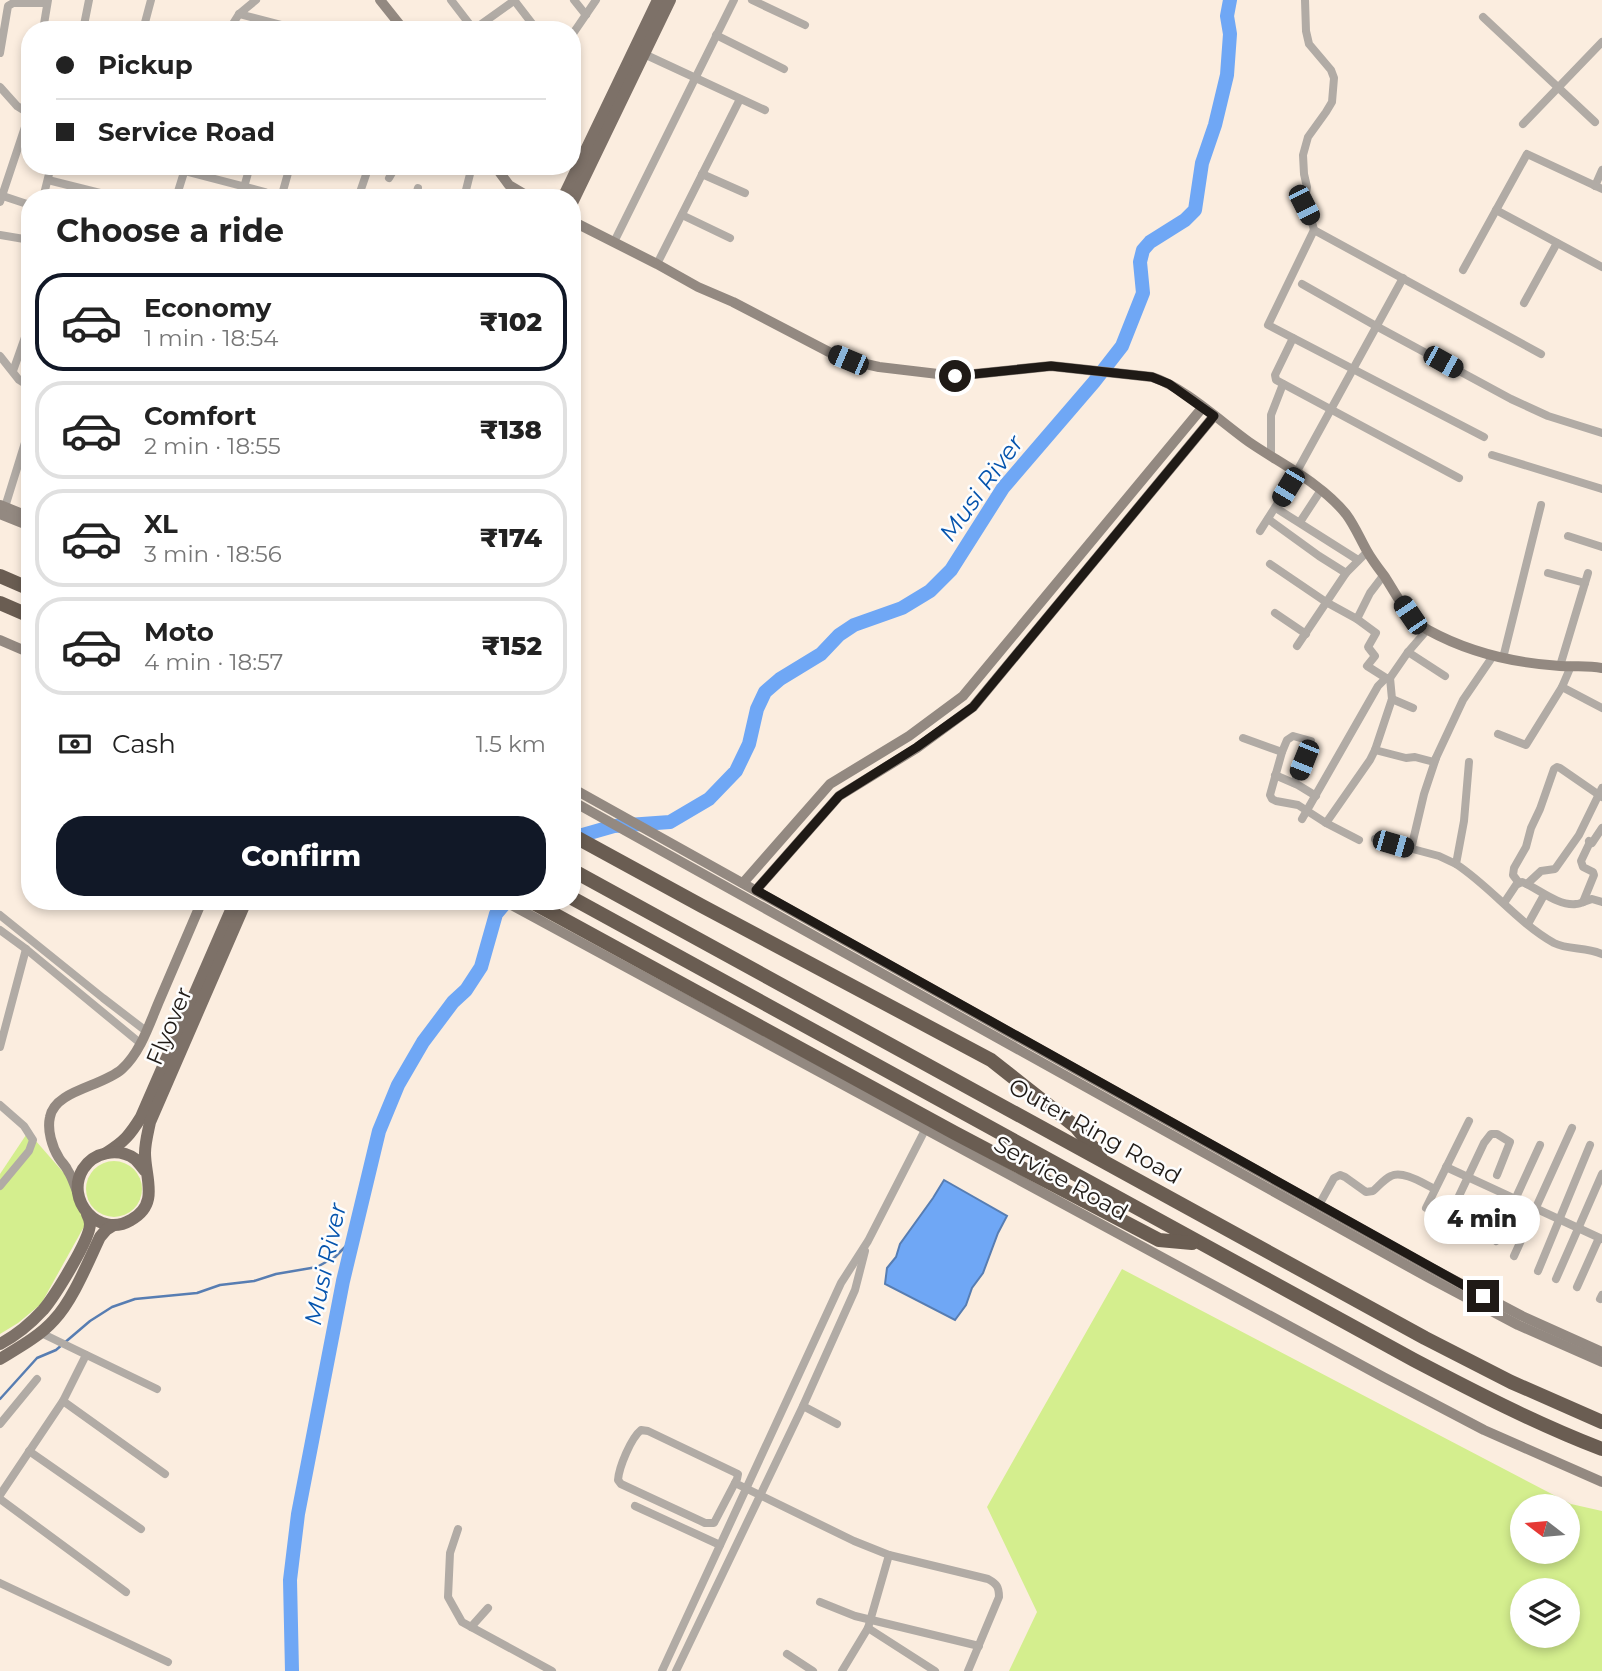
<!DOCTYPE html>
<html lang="en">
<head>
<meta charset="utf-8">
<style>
	body { margin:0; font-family:Montserrat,sans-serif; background:#f6f6f6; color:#222; height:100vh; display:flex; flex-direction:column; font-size:26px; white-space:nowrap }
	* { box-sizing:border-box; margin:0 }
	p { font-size:23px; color:#767676 }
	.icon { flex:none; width:38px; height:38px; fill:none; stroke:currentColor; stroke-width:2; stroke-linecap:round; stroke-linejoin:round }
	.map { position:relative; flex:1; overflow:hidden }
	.side { position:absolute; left:21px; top:189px; width:560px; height:721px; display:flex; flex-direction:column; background:#fff; border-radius:28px; box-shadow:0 4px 10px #0003 }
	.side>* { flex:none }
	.guide { position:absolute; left:21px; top:21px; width:560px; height:154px; border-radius:28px; box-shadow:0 4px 10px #0003; display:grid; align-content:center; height:154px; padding:0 35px; background:#fff }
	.needle { width:46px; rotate:286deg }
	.tools { position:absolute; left:1510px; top:1494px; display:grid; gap:14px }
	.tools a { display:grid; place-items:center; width:70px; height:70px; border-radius:50%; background:#fff; box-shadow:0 4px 10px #0003; font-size:35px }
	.end { position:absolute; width:32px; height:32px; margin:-16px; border:9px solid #1f1a16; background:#fff; box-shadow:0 0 0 4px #fff }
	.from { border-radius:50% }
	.bubble { position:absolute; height:49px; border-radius:24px; background:#fff; box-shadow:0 4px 10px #0003; font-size:23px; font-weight:800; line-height:49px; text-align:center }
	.car { position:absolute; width:21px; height:42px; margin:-21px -10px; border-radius:9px; box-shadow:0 0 5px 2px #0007; background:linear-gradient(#222 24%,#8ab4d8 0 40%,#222 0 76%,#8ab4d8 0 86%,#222 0) }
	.guide b { display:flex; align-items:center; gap:24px; height:66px; font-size:26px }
	.guide b+b { border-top:2px solid #e0e0e0 }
	.guide i { width:18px; height:18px; background:#222 }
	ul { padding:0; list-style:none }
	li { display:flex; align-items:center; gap:21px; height:98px; margin:0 14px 10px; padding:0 21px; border:4px solid #e0e0e0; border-radius:28px }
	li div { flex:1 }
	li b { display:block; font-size:26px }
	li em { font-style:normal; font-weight:800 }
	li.active { border-color:#111827 }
	li>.icon { width:63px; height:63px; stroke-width:1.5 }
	h2 { padding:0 35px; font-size:32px; line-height:84px }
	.pay { display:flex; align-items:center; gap:18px; height:77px; padding:0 35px; font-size:26px }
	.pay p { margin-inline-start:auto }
	.button { display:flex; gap:14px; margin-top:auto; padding:14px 35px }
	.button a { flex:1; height:80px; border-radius:28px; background:#111827; color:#fff; font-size:28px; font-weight:800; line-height:80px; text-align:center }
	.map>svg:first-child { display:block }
</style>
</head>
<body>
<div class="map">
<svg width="1602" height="1671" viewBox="0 0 1602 1671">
	<rect width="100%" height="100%" fill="#fbeddf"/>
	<!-- green -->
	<g fill="#d4ee8e" fill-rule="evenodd">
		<path d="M28,1132l42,48 16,43 -45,81 -23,19 -18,11v-160z"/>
		<circle cx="114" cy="1189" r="28"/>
		<path d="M1122,1269l449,235 31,7v160h-593l28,-59 -50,-105zM1522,1507h46v45h-46zM1522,1591h46v45h-46z"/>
	</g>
	<!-- water -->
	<path fill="#6fa7f5" stroke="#577db2" stroke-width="2" d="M944,1180l63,36 -9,17 -15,40 -11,15 -6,17 -11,15 -70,-36 2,-16 9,-11 4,-13 33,-46z"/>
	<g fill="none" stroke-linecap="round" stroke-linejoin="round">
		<!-- stream -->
		<path stroke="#577db2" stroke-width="2.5" d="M0,1399l37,-41 19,-8 34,-29 22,-14 23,-8 62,-6 23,-8 34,-4 22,-7 41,-7 18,-10 18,-18"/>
		<!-- river -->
		<g stroke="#6fa7f5" stroke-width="14">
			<path d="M572,838l42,-12 56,-4 39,-23 27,-28 13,-27 8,-35 8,-17 15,-13 41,-25 18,-19 15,-10 48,-17 28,-17 21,-21 52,-82 91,-106 28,-36 21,-53 -3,-31 3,-12 7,-8 35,-22 10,-10 7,-47 13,-38 12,-50 3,-41 -3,-18 3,-16"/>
			<path d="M292,1671l-2,-91 8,-66 45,-233 36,-150 19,-46 25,-43 30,-40 13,-12 15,-23 15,-53 11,-13"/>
		</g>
		<!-- street -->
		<g stroke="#b1aba5" stroke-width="8">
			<path d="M451,0l23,30"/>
			<path d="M514,0l23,30"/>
			<path d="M574,0l12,15"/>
			<path d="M752,0l53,25"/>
			<path d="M1305,0l1,31 3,13 22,26 3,8 -2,24 -6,10 -18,25 -5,18 1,19 3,13 -3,18 7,13 3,12"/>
			<path d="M239,14l62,16"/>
			<path d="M1483,17l112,105"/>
			<path d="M84,25l18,5"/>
			<path d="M43,30l5,-30"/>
			<path d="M83,30l6,-30"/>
			<path d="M143,30l8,-30"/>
			<path d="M229,30l10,-16 17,-14"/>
			<path d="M473,30l42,-30"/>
			<path d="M572,35l24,-35"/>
			<path d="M716,35l68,34"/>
			<path d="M0,53l8,-47 5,-3h34"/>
			<path d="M644,54l121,56"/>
			<path d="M0,87l17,19 13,8"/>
			<path d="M1523,124l79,-82"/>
			<path d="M165,166l100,26"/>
			<path d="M702,174l43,19"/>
			<path d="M389,178l7,-12"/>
			<path d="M48,180l72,18"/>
			<path d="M1595,186l7,-16"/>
			<path d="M0,195l30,10"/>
			<path d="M43,198l8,-32"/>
			<path d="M176,198l9,-29"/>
			<path d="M241,198l9,-32"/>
			<path d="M281,198l9,-32"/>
			<path d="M358,198l11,-32"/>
			<path d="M415,198l3,-10"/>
			<path d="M464,198l8,-32"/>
			<path d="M0,202l30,-90"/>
			<path d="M1496,210l106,57"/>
			<path d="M682,215l48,23"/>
			<path d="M0,235l30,5"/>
			<path d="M614,242l120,-242"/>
			<path d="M657,264l83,-165"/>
			<path d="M1463,270l64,-116 75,35"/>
			<path d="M1302,284l74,42 135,73 37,17 54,17"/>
			<path d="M1524,303l33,-60"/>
			<path d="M1293,338l-18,37 1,5 183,98"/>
			<path d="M0,356l19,24 11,7"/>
			<path d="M13,371l17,-48"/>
			<path d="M1484,437l-216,-112 46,-95 227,124"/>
			<path d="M1492,455l110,34"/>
			<path d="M1271,456v-41l12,-31"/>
			<path d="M1296,473l107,-195"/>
			<path d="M5,507l23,-74"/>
			<path d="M1276,508l82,52"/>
			<path d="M1268,519l51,37 27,17"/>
			<path d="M1300,522l21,-32"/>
			<path d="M1260,531l28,-44"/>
			<path d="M1568,536l34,11"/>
			<path d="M1270,564l56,38 31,17 13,-26 13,-17"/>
			<path d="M1548,573l37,10"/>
			<path d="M1275,613l31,21"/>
			<path d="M1357,619l19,14 -8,14 7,9 -8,10 19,12"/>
			<path d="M1297,646l49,-73 21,-21"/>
			<path d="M1408,652l37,24"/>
			<path d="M1503,658l38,-153"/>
			<path d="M1560,666l28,-93"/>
			<path d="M1562,687l40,21"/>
			<path d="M1392,699l21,9"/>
			<path d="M1498,734l28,11 36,-58 9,-21"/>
			<path d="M1243,738l39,14"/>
			<path d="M1311,741l-18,-5 -6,4 -5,12 -12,43 2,4 4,2 22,4 28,18 44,-63 5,-10 17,-51 -2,-21"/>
			<path d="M1375,750l31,8 9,-1 19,5 29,-62 30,-44"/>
			<path d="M1469,762l-5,59 -8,43c35,23 61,58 98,79 14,7 32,4 48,11"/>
			<path d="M1275,775l23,10 18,11"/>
			<path d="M1294,783l10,-23"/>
			<path d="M1302,819l76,-133 8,-8h4l18,-26 19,-22"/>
			<path d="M1326,823l33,17"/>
			<path d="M1375,839l64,17 17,8"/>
			<path d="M1589,841l3,2 10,-15"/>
			<path d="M1411,849l13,-55 12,-36"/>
			<path d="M1519,883l-6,-8 1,-7 12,-21 5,-19 9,-19 14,-40 3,-2 3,1 42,29"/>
			<path d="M1527,884l14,-13 14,-2 24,-34 23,-47"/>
			<path d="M1583,902l11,-27 -1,-3 -10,-5 -2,-6 9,-19"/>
			<path d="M1504,903l12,-18 6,-3c16,6 35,24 54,22 5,0 11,-4 16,-5l10,3"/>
			<path d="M0,915l103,83 43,33"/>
			<path d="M1528,924l16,-29"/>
			<path d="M0,930l26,19 114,94"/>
			<path d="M0,1047l26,-98"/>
			<path d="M0,1105l24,21 9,14 -4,11 -29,35"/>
			<path d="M1446,1167l156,72"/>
			<path d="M1319,1205l15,-27 6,-3 5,2 21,15 7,-1c5,-4 11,-12 18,-15 12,-6 33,8 44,13"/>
			<path d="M1426,1208l43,-87"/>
			<path d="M1450,1215l34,-72 7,-9h6l13,8 -13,33"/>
			<path d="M1496,1241l44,-96"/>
			<path d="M1514,1256l58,-128"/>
			<path d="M1538,1271l52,-126"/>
			<path d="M1556,1279l46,-105"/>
			<path d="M1577,1287l22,-49"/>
			<path d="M1600,1299l2,-4"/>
			<path d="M39,1332l118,57"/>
			<path d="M63,1401l102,73"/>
			<path d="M803,1406l34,18"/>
			<path d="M0,1424l37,-45"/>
			<path d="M641,1430l7,1 90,43 -1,5 -23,44h-9l-84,-39 -3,-4c1,-13 13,-42 23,-50z"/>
			<path d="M29,1451l112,78"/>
			<path d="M735,1483l119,58 35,14 99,24c9,5 11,8 11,18l-31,74"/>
			<path d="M0,1495l63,-94 23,-46"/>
			<path d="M0,1499l126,93"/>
			<path d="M635,1506l85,39"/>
			<path d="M458,1529l-8,24 -2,44 14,25 90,49"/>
			<path d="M0,1583l168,79"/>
			<path d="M820,1602l35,14 124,30"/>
			<path d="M471,1627l17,-19"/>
			<path d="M868,1628l67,43"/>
			<path d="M787,1654l26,17"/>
			<path d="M662,1671l179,-388 27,-42 58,-113"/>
			<path d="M676,1671l127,-265 52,-116 10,-39"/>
			<path d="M842,1671l26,-43 21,-73"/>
		</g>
		<!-- secondary -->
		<g stroke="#938981" stroke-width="10">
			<path d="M380,0l24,30"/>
			<path d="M495,166l14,19 22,13"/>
			<path d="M572,221l85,43 41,23 35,15 96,50 19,8 31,7 76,9 96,-10 101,11c32,10 69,45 97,65 32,22 72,41 97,72 9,12 14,25 21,37 5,9 12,18 18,26 12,19 23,42 43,53 40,22 86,33 132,36 14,1 28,-1 42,2"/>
			<path d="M0,505l30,12"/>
			<path d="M0,514l30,12"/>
			<path d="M0,640l30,13"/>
			<path d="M572,788l861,481 89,47 80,36"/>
			<path d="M572,801l857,477 89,47 84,37"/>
			<path d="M743,883l87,-99 79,-48 54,-40 239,-288"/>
			<path d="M756,890l83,-94 78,-48 56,-41 241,-291"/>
			<path d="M504,901l879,476 101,53 118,52"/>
			<path d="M77,1191c-3,-7 -5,-14 -9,-20 -2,-5 -6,-8 -9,-13 -7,-11 -12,-28 -9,-41 5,-27 52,-30 72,-48 19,-17 28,-47 38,-70 14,-32 28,-65 42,-98"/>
		</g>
		<!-- primary -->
		<g stroke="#7d7168" stroke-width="12">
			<path d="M563,198l95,-198"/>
			<path d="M572,203l98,-203"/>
			<path d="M106,1153c18,-11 24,-18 35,-36l94,-216"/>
			<path d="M145,1171c-3,-4 -7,-9 -10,-12 -17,-12 -41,-7 -52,10 -19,31 16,70 48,51 29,-16 14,-42 14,-67 0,-10 3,-21 5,-31l96,-221"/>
			<path d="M0,1344c15,-8 32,-22 43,-34 11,-13 47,-70 47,-86 0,-2 -2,-8 -3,-10"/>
			<path d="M0,1359c18,-11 40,-23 54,-39 19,-20 34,-58 46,-83l6,-7 8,-5"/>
		</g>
		<!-- highway -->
		<g stroke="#6a5d52" stroke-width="14">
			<path d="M0,576l30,13"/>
			<path d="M0,603l30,13"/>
			<path d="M572,835l130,71 289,154 85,67 24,29"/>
			<path d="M572,870l853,468 86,44 91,40"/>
			<path d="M572,898l842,462c61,32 123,64 188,89"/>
			<path d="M530,901l425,232 204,107 33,3"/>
		</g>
	</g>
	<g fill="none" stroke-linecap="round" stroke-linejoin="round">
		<!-- route -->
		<path stroke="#1f1a16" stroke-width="9" d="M955,376l96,-10 101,11 17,7 45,32 -241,291 -56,40 -78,49 -83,94 727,406"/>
	</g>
	<g text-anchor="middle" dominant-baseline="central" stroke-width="5" stroke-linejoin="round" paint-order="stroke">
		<!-- street labels -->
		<g font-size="23" fill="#1f1a16" stroke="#fdfdfd">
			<text transform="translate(169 1026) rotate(-67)">Flyover</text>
			<text transform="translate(1095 1131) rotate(29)">Outer Ring Road</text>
			<text transform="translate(1061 1178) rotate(29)">Service Road</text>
		</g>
		<!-- water labels -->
		<g font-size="24" font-style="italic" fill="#0453ad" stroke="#fdfdfd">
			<text transform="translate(981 488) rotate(-54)">Musi River</text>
			<text transform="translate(325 1264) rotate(-78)">Musi River</text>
		</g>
	</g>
</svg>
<div class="tools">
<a><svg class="needle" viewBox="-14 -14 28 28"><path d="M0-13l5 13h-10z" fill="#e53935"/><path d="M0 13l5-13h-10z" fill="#767676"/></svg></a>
<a><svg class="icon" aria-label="layers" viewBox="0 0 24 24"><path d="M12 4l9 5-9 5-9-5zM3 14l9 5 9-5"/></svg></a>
</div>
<i class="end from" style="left:955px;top:376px"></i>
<i class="end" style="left:1483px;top:1296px"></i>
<div class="bubble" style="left:1424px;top:1195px;width:116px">4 min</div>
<i class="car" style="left:1304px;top:205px;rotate:153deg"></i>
<i class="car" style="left:848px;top:360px;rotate:293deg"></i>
<i class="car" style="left:1443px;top:362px;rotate:119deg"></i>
<i class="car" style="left:1288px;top:487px;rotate:211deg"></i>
<i class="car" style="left:1410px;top:615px;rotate:326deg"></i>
<i class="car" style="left:1304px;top:760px;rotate:202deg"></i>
<i class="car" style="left:1393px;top:844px;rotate:106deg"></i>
<div class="guide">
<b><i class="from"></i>Pickup</b>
<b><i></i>Service Road</b>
</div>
<section class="side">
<h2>Choose a ride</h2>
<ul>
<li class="active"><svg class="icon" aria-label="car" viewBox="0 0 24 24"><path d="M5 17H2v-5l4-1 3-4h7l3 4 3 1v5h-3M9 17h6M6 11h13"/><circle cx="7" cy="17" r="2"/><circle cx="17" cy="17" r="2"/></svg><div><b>Economy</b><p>1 min · 18:54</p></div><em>₹102</em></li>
<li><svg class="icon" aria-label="car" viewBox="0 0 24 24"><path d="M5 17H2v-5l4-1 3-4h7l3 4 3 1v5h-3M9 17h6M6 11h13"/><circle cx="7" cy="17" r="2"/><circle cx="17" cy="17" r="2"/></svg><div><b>Comfort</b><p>2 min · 18:55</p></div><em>₹138</em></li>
<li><svg class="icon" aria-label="car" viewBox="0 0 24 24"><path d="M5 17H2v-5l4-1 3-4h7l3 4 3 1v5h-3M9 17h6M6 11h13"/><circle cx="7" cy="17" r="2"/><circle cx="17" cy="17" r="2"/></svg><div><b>XL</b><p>3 min · 18:56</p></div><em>₹174</em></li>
<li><svg class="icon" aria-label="car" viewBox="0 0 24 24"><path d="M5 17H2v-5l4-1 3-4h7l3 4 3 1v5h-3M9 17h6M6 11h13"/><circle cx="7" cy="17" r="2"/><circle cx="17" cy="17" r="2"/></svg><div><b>Moto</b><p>4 min · 18:57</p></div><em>₹152</em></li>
</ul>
<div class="pay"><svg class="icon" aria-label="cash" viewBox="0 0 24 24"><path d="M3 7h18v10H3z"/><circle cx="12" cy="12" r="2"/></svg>Cash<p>1.5 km</p></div>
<div class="button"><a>Confirm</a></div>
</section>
</div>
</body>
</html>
